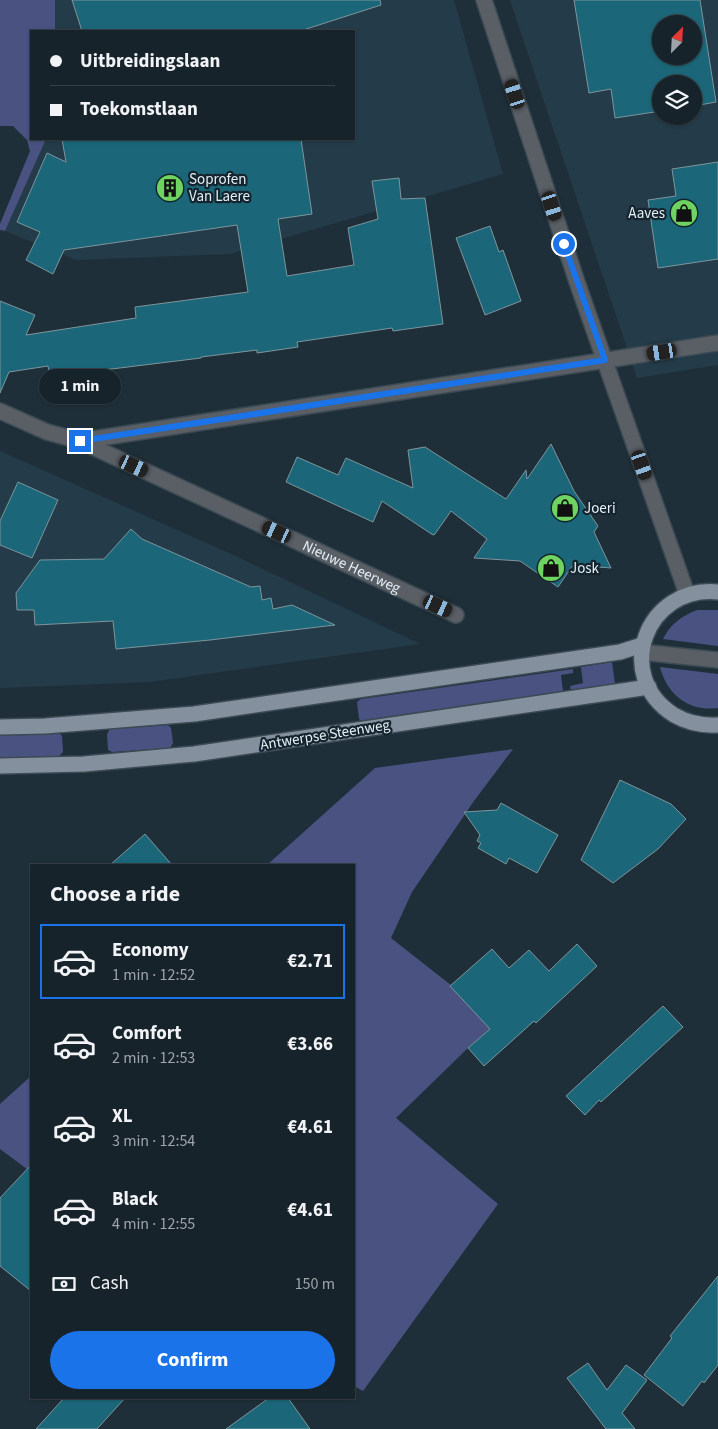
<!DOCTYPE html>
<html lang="en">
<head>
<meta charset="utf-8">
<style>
	body { margin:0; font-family:"Source Sans 3",sans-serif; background:#202b33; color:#f1f3f6; height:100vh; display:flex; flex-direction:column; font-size:19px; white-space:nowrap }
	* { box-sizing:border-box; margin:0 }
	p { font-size:16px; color:#9ea4a9 }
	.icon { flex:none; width:28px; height:28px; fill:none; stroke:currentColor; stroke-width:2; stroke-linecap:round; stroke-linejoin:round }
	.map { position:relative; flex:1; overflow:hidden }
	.details { position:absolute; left:30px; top:864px; width:325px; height:535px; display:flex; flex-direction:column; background:#17232b; border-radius:0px; box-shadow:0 1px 4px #0004,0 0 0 1px #364047 }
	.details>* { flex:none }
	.banner { position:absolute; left:30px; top:30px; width:325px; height:110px; border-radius:0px; box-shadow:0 1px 4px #0004,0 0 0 1px #364047; display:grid; align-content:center; height:110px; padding:0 20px; background:#17232b }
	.needle { width:32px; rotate:24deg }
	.controls { position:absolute; left:652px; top:15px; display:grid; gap:10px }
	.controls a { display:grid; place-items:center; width:50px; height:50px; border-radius:50%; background:#17232b; box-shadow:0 1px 4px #0004,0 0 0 1px #364047; font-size:25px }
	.end { position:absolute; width:22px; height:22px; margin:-11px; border:6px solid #1a73e8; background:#fff; box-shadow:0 0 0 2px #fff }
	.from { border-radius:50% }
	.bubble { position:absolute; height:35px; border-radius:18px; background:#17232b; box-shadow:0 1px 4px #0004,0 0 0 1px #364047; font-size:16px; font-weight:700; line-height:35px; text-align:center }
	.car { position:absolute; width:15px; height:30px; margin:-15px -8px; border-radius:6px; box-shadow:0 0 4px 1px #0007; background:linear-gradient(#222 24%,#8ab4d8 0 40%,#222 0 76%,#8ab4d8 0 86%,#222 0) }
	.banner b { display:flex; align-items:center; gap:18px; height:48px; font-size:19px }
	.banner b+b { border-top:1px solid #364047 }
	.banner i { width:12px; height:12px; background:#f1f3f6 }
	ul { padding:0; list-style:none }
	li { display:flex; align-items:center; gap:15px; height:75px; margin:0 10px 8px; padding:0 10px; border:2px solid transparent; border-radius:0px }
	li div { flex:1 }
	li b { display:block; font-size:19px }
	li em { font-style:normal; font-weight:700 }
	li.active { border-color:#1a73e8 }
	li>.icon { width:45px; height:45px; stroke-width:1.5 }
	h2 { padding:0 20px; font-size:22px; line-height:60px }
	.pay { display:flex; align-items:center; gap:12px; height:55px; padding:0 20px; font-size:19px }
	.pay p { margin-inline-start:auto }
	.cta { display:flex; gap:10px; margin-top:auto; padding:10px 20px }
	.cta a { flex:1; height:58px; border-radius:30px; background:#1a73e8; color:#fff; font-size:20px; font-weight:700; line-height:58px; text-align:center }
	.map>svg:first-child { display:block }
</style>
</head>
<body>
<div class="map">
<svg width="718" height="1429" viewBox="0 0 718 1429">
	<rect width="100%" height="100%" fill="#1f2f39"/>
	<!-- built -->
	<g fill="#243b49" fill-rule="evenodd">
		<path d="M55,0h399l49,174 -273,80 -154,6 -71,-29 41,-92h308v-108h-299z"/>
		<path d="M510,0h208v365l-81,13zM661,24h33v32h-33zM661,84h33v32h-33z"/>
		<path d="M0,451l240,107 180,86 -270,38 -150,6z"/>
	</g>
	<!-- green -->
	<g fill="#495280">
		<path d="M0,0h55v31h-24v108h15l-41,92 -5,-1v-6l30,-73 -3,-11 -14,-14h-13z"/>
		<path d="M697,610h21v36l-55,-7c7,-15 19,-23 34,-29z"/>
		<path d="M612,662l3,22 -44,6 -1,-4 13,-3 -2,-16z"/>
		<path d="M660,667l58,7v34c-29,4 -51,-13 -58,-41z"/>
		<path d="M573,669v4l-12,2 2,16 -200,31 -4,-3 -2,-17 4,-3z"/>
		<path d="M168,725l3,3 2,15 -3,5 -58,4 -4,-2 -1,-16 3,-5z"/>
		<path d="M58,732l4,4 1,16 -4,4 -59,2v-24z"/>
		<path d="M513,749l-39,52 -62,91 -21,46 107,84 -30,26 -72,70 102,86 -135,187 -9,-5v-521h-87l108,-97z"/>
		<path d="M31,1076v96l-31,-23v-45z"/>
	</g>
	<!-- building -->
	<g fill="#1b6779" stroke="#7e959c" fill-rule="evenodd">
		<path d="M72,0h308l1,5 -81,26h-218z"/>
		<path d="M574,0h126l16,102 -22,4v-22h-33v27l-46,7 -4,-29 -22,4zM661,24h33v32h-33z"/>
		<path d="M62,139h239l11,75 -34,5 9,57 67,-11 -6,-37 30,-9 -6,-38 27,-3 2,21 24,-1 18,126 -50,7 -1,-3 -95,14 1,5 -41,6v-3l-56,7v1l-114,14 -37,6 -2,-12 -39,6 -9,21v-92l35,14 -9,20 110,-17 -1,-11 113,-15 -11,-67 -173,25 -11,24 -27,-14 14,-28 -23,-10 30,-69 19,9z"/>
		<path d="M718,162v97l-60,9 -10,-68 28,-4 -4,-27z"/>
		<path d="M490,226l9,26 4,-2 18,51 -36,14 -29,-77z"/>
		<path d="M551,444l23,47 24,35 -4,6 17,36 -38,-3 -15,22 -38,-26 -46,-3 13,-19 -36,-28 -16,23 -2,1 -51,-34 -9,21 -87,-40 11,-25 41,18 8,-17 67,30 -5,-38 17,-3 81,52 20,-29 1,9z"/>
		<path d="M18,482l40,18 -26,58 -32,-13v-24z"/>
		<path d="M131,529l11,10 109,48 9,-1 2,14 9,-2 2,11 19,-4 43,20 -125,15 -94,9 -3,-28 -78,4 -1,-15h-17l-1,-17 24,-33 64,-1z"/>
		<path d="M620,780l51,24 15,15 -28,30 -45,34 -32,-23z"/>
		<path d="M501,803l57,32 -21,38 -28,-15 -3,6 -28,-16 3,-5 -4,-2 3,-6 -16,-23 33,-2z"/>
		<path d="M145,834l27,31h-62z"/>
		<path d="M577,944l20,22 -61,57 -2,-2 -50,45 -16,-18 22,-19 -40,-43 42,-37 17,19 20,-18 20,21z"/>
		<path d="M663,1006l20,21 -82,75 -2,-2 -14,15 -19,-19z"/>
		<path d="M31,1165v126l-31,-25v-68z"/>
		<path d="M718,1276v89l-14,18 -2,-2 -19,25 -39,-31 28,-37 -2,-2z"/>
		<path d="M588,1363l19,27 19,-25 21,15 -25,33 13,16h-29l-39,-51z"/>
		<path d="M64,1398h61l-28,31h-61z"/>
		<path d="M269,1398h19l22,31h-84z"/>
	</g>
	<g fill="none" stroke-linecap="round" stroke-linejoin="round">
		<defs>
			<g id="minor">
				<path d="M484,0l93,282 110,312"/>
				<path id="s1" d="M0,411l47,21 33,9 376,174"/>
				<path d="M80,441l638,-98"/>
				<path d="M641,652l77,8"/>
			</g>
			<g id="major">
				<path d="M718,592c-72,-7 -106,84 -44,123 14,8 28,11 44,10"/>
				<path d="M0,727l45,-1 149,-12 426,-62 22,-7"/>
				<path d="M0,766l84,-2 110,-10 455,-67"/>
			</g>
		</defs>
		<!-- minor casing -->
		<use href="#minor" stroke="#3b4a53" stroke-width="18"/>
		<!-- major casing -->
		<use href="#major" stroke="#3b4a53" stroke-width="18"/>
		<!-- minor -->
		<use href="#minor" stroke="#5a5f66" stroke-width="15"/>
		<!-- major -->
		<use href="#major" stroke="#85909e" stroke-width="15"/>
	</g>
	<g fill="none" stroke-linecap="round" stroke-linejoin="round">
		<!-- route -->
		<path stroke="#1a73e8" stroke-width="6" d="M80,441l525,-81 -41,-116"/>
	</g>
	<!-- icons -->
	<defs>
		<symbol id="building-disc" viewBox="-11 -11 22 22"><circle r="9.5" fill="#6ed360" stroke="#15252f"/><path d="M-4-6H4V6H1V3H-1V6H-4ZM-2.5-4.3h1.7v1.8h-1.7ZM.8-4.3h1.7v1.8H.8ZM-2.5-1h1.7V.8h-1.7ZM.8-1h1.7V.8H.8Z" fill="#111"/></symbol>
		<symbol id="shop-disc" viewBox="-11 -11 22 22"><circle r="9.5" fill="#6ed360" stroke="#15252f"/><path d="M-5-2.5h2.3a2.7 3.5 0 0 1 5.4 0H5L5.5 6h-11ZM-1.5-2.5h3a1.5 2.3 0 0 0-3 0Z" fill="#111"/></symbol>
	</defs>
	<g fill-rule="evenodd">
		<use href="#building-disc" x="154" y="172" width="32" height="32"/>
		<use href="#shop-disc" x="668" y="197" width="32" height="32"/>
		<use href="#shop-disc" x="549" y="492" width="32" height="32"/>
		<use href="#shop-disc" x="535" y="552" width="32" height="32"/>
	</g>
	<g text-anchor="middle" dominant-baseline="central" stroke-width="4.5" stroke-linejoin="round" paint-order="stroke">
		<!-- poi labels -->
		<g font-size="15" fill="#e4eff5" stroke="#15252f" text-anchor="start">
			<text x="189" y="179">Soprofen<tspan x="189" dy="17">Van Laere</tspan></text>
			<text x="665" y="213" text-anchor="end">Aaves</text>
			<text x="584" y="508">Joeri</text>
			<text x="570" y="568">Josk</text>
		</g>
		<!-- street labels -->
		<g font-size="15" fill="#e4eff5" stroke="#15252f">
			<text stroke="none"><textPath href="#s1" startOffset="385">Nieuwe Heerweg</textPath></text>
			<text transform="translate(325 735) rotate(-9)">Antwerpse Steenweg</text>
		</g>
	</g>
</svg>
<div class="controls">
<a><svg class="needle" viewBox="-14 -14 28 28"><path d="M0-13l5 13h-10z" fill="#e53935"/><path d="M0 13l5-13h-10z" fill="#9ea4a9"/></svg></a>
<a><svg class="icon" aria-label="layers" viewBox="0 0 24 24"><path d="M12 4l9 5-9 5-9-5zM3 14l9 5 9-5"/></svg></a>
</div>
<i class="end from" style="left:564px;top:244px"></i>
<i class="end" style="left:80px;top:441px"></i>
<div class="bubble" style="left:39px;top:369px;width:82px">1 min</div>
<i class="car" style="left:515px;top:94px;rotate:342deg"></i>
<i class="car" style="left:552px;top:206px;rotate:162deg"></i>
<i class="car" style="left:662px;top:352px;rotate:261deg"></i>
<i class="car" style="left:642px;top:465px;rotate:161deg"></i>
<i class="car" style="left:134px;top:466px;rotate:115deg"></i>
<i class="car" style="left:277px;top:532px;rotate:295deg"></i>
<i class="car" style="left:438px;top:606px;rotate:115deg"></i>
<div class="banner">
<b><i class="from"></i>Uitbreidingslaan</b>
<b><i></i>Toekomstlaan</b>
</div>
<section class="details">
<h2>Choose a ride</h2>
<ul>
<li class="active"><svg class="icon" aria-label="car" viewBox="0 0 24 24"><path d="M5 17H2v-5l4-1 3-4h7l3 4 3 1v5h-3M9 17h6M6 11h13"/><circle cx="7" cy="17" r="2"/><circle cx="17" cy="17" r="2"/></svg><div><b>Economy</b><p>1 min · 12:52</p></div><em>€2.71</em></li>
<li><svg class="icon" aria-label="car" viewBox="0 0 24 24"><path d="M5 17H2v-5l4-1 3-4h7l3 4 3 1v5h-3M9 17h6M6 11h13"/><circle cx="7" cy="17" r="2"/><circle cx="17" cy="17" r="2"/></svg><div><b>Comfort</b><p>2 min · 12:53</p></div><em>€3.66</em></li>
<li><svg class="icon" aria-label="car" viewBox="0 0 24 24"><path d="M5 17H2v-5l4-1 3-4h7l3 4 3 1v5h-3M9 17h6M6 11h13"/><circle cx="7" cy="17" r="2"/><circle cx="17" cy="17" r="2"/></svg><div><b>XL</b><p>3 min · 12:54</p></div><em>€4.61</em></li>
<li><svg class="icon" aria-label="car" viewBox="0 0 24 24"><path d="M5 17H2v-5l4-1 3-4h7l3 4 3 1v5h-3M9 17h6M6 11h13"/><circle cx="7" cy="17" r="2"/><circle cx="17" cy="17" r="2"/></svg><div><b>Black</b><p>4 min · 12:55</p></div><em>€4.61</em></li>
</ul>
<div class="pay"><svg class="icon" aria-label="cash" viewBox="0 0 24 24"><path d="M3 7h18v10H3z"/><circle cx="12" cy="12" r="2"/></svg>Cash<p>150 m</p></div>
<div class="cta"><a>Confirm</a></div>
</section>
</div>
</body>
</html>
